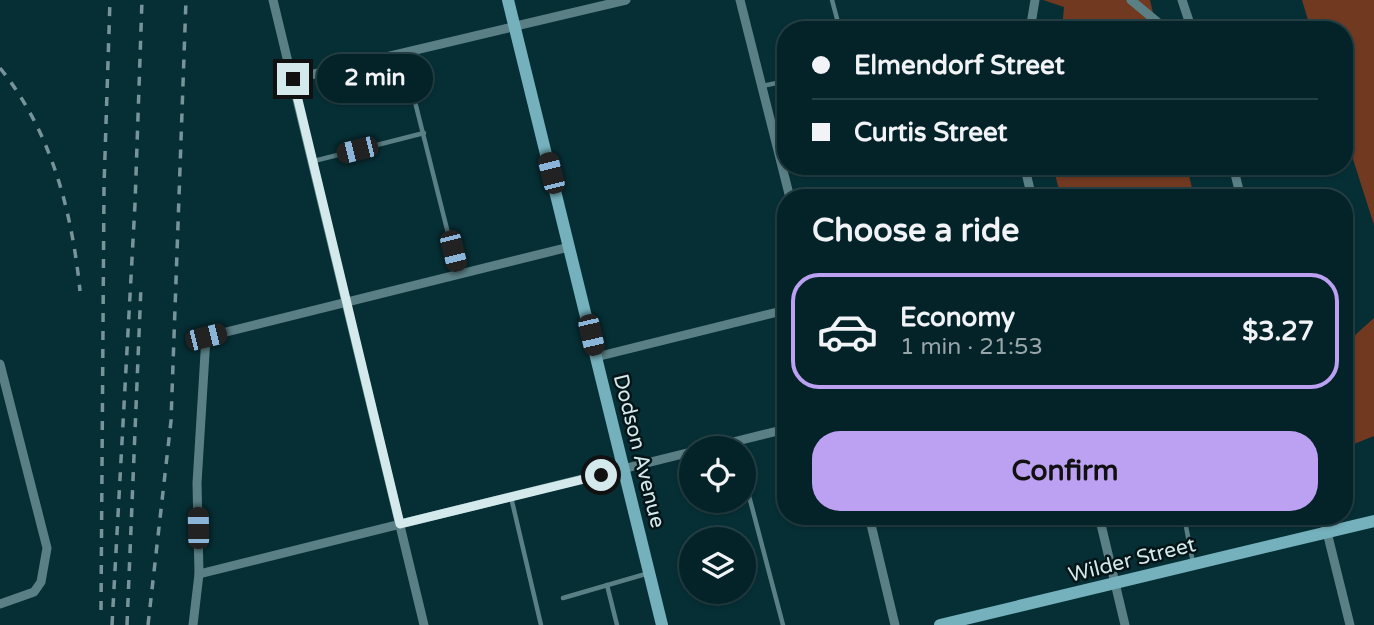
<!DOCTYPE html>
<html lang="en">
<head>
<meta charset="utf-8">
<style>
	body { margin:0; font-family:"Varela Round",sans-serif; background:#122f34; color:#f1f3f6; height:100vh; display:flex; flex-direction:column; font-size:26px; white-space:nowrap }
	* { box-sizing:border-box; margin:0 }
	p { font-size:23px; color:#97a4a8 }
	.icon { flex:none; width:38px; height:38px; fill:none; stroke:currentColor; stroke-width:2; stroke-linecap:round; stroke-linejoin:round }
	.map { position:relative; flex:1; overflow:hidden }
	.panel { position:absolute; left:777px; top:189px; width:576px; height:336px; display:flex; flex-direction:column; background:#042328; border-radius:28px; box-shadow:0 2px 5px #0004,0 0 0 2px #254045 }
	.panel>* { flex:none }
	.banner { position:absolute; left:777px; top:21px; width:576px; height:154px; border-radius:28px; box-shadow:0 2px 5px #0004,0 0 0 2px #254045; display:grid; align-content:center; height:154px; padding:0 35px; background:#042328 }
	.fabs { position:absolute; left:679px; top:436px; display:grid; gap:14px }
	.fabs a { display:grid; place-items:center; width:77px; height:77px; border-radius:50%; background:#042328; box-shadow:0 2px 5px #0004,0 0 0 2px #254045; font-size:35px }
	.end { position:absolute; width:32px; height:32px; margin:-16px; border:9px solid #d4e9ec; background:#111; box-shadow:0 0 0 4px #111 }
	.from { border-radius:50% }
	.bubble { position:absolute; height:49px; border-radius:24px; background:#042328; box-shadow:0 2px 5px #0004,0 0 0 2px #254045; font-size:23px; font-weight:700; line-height:49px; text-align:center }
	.car { position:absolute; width:21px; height:42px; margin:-21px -10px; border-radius:9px; box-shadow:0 0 5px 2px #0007; background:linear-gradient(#222 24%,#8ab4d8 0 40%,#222 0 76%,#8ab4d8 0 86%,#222 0) }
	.banner b { display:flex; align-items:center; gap:24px; height:66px; font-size:26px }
	.banner b+b { border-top:2px solid #254045 }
	.banner i { width:18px; height:18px; background:#f1f3f6 }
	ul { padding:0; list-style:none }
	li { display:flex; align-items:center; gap:21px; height:116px; margin:0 14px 10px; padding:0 21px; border:4px solid transparent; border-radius:28px }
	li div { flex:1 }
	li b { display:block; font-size:26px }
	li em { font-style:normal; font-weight:700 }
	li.active { border-color:#bca0f2 }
	li>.icon { width:63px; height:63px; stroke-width:1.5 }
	h2 { padding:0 35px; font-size:32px; line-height:84px }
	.cta { display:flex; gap:14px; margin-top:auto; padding:14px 35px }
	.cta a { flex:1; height:80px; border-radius:28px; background:#bca0f2; color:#111; font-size:28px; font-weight:700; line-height:80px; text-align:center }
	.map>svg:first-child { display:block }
</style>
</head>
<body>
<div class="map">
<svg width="1374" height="625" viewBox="0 0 1374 625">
	<rect width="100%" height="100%" fill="#062f35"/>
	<!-- green -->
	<g fill="#703920">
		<path d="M1043,0h107l7,30h-95l2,-23z"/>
		<path d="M1302,0h72v225l-30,-94v-101h-33z"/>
		<path d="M1053,166h134l7,32h-133z"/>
		<path d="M1374,318v118l-30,12v-103z"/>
	</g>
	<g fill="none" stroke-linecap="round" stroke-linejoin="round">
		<!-- lane -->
		<g stroke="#5a8086" stroke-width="4.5">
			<path d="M832,0l8,30"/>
			<path d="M403,54l55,219"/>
			<path d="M762,86l24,-5"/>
			<path d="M314,161l110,-28"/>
			<path d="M744,477l39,148"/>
			<path d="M511,497l30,128"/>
			<path d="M1184,516l9,47"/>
			<path d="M872,525l39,-9"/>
			<path d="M607,585l10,40"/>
			<path d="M563,598l86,-25"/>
		</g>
		<!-- street -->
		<g stroke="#5a8086" stroke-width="9">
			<path d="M273,0l151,625"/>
			<path d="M740,0l50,198"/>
			<path d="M1131,0l36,30"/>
			<path d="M1182,0l10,30"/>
			<path d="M1030,30l5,-30"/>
			<path d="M293,79l333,-79"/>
			<path d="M1029,166l-2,11 5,21"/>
			<path d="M1233,166l8,32"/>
			<path d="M596,357l190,-47"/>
			<path d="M0,364l47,184 -6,34 -7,10 -34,12"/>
			<path d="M709,448l77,-19"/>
			<path d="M869,516l26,109"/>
			<path d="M1099,516l26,109"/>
			<path d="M1323,516l27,109"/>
			<path d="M199,574l492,-122"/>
			<path d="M193,625l6,-51 -2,-91 9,-146 363,-90"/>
		</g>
		<!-- secondary -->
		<g stroke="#74b1bc" stroke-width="12">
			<path d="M508,0l154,625"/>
			<path d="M940,625l434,-104"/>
		</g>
		<!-- rail -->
		<g stroke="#769499" stroke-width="3.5" stroke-dasharray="9 9" stroke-linecap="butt">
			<path d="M0,68c51,63 72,143 80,223"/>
			<path d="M101,610l3,-424 6,-186"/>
			<path d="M112,625l23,-421 7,-204"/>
			<path d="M127,625l14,-339"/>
			<path d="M148,625l23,-204 15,-421"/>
		</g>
	</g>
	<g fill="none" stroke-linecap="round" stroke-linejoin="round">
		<!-- route -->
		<path stroke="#d4e9ec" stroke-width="9" d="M293,79l107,445 201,-49"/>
	</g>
	<g text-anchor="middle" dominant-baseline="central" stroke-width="5" stroke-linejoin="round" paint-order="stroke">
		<!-- street labels -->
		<g font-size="21" fill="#d4e9ec" stroke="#051517">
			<text transform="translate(639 451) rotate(76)">Dodson Avenue</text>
			<text transform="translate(1132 560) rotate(-14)">Wilder Street</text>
		</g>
	</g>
</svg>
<div class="fabs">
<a><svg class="icon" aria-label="locate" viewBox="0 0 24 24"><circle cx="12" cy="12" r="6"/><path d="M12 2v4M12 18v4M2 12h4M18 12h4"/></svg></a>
<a><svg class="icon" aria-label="layers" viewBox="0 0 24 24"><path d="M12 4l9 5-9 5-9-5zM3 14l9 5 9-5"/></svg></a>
</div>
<i class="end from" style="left:601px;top:475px"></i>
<i class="end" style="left:293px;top:79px"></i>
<div class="bubble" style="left:317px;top:54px;width:116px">2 min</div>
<i class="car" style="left:357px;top:150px;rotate:256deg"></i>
<i class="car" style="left:551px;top:173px;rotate:346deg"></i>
<i class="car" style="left:453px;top:251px;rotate:166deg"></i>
<i class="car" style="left:591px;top:335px;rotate:167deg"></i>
<i class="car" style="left:206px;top:337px;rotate:76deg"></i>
<i class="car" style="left:198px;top:528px;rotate:359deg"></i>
<div class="banner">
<b><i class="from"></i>Elmendorf Street</b>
<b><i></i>Curtis Street</b>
</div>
<section class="panel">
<h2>Choose a ride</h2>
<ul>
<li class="active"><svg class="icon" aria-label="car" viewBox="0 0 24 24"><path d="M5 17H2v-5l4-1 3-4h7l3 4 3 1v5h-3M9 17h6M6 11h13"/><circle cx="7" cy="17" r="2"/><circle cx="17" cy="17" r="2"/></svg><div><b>Economy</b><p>1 min · 21:53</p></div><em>$3.27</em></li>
</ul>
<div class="cta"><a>Confirm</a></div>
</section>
</div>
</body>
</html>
